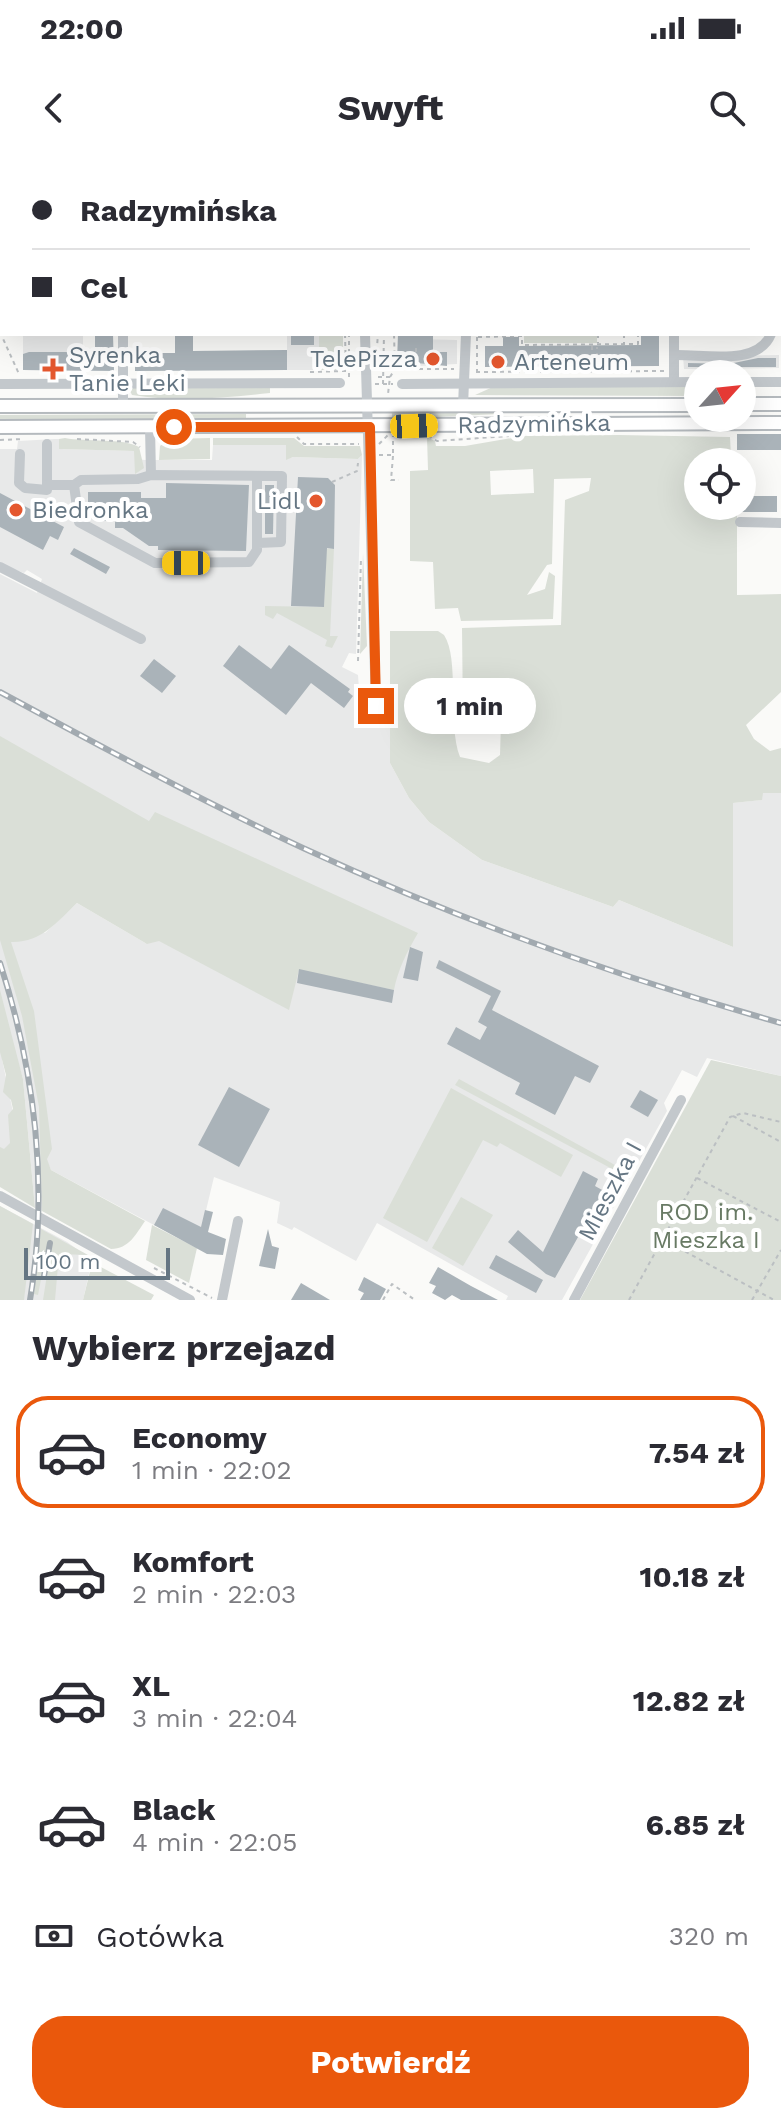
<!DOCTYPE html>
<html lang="pl">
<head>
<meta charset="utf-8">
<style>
	body { margin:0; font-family:"Work Sans",sans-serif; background:#f7f7f7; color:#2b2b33; height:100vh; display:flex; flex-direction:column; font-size:30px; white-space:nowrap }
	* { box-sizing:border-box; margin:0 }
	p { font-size:26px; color:#7c7c81 }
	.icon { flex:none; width:44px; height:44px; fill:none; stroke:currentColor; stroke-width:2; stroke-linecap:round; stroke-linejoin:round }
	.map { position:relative; height:1140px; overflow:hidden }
	.side { display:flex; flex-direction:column; background:#fff; flex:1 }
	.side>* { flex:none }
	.guide { position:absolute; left:0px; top:0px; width:782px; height:176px; box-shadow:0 8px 32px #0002; display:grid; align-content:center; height:176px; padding:0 32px; background:#fff }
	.needle { width:52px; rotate:63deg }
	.fabs { position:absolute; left:684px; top:200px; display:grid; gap:16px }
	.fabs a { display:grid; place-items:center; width:72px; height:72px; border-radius:50%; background:#fff; box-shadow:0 8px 32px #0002; font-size:40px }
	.scale { position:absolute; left:24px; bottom:20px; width:146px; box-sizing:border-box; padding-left:8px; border:4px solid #657683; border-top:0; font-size:22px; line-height:28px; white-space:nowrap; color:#657683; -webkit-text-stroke:6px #fff; paint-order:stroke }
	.end { position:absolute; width:36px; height:36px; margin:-18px; border:10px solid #ea580c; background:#fff; box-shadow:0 0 0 4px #fff }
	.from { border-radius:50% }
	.bubble { position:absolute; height:56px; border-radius:28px; background:#fff; box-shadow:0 8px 32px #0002; font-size:26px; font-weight:700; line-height:56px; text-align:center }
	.car { position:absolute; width:24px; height:48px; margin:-24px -12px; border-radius:10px; box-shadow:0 0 6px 2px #0007; background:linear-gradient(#f5c518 24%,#345 0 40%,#f5c518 0 76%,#345 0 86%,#f5c518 0) }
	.guide b { display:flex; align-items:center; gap:28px; height:76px; font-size:30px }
	.guide b+b { border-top:2px solid #e1e1e2 }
	.guide i { width:20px; height:20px; background:#2b2b33 }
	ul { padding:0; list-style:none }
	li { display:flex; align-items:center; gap:24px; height:112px; margin:0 16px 12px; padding:0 16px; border:4px solid transparent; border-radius:32px }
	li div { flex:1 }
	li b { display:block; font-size:30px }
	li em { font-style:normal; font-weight:700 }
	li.on { border-color:#ea580c }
	li>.icon { width:72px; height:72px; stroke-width:1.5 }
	h2 { padding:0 32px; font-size:36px; line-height:96px }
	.pay { display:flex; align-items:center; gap:20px; height:88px; padding:0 32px; font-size:30px }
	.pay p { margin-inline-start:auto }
	.primary-button { display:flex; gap:16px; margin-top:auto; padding:16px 32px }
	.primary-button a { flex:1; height:92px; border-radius:32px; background:#ea580c; color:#fff; font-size:32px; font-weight:700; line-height:92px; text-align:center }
	.status { display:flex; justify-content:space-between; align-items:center; height:56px; padding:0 40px; background:#fff; direction:ltr }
	.status svg { height:22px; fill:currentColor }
	header { display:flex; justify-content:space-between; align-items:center; height:104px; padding:0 32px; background:#fff; font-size:36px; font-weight:700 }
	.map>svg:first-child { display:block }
</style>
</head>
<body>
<div class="status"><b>22:00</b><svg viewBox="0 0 49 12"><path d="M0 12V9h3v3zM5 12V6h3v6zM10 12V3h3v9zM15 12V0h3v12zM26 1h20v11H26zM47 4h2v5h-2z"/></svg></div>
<header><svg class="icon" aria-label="back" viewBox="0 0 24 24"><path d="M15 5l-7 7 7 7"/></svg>Swyft<svg class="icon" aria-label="search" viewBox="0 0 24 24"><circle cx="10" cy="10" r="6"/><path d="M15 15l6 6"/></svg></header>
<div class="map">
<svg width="781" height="1140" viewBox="0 0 781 1140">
	<rect width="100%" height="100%" fill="#fafaf8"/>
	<!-- built -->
	<g fill="#e8e9e9">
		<path d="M23,174h60v37l-60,-1z"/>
		<rect x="287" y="174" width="32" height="36"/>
		<path d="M417,179l40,1v24l-39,2z"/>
		<path d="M779,195v13l-95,1 -1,-13z"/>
		<path d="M55,279h4l1,10 75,2v8l10,1h67l1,-15h73v14l7,-2 65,2 4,-4 -6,199 -7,-1 -7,14 16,8 1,15 15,37 17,1 -1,35 19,35 20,24 53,38 131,47 6,-7 114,47v-144l28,-3 1,-7h19v283l-74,-18 -10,19 -15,-7 -18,33 3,8 -105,189h-56l2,-4 -131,-73 -21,38 -62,-34 -2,3 -15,-7 3,-21 -66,-25 -17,71 -146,-78 -4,-9v52l-12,-5 -12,-129 -10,-34 -11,14 18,87 -20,15v-247l45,19 32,-30 70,41 -147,-122v-248l37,19 5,-14 -15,-9 -3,3 -24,-9v-115h17l1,-8z"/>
		<path d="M0,1046l67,36 25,18 -9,40h-83z"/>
	</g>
	<!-- green -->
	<g fill="#dadfd7" fill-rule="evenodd">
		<rect x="319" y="174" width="24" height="36"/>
		<path d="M495,174h102v9h-73v-8z"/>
		<path d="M495,226h195v8l8,2 -223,-1z"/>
		<path d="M270,227v6c-45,5 -94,9 -138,2l-2,-4 3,-3z"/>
		<path d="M392,253h106l2,1 -108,5z"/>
		<path d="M246,254v4l-11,1 -235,1v-5z"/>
		<path d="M619,275l111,2 1,21 6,4h-39v44h39v89l44,-1v98l-35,33 8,14 16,12 11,-3v45h-18l-1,7 -29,3v144l-114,-47 -6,7 -131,-47 -53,-38 -20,-24 -19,-35v-132h48l6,4c16,24 3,87 16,122l29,6 11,-8 1,-33 -38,-3 -1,-91 99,-3 4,-125 24,-9 2,-13 -37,1 -2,85 -5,1 -20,30 18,-6 4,-17 6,4 -2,43 -92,2 -3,-13 -23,1 -2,-47 -23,-1v-90l18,-1 -1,-33 8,4 1,5h29l59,-10zM533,309l1,24 -43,2 -1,-24z"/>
		<path d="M65,278c20,4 59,0 74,9l5,21 -9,6 -1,-23 -75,-2v-10z"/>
		<path d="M210,278v21l-51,1 1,-14 8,-7z"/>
		<path d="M213,278h81l10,8h56l2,9 -4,4 -65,-2 -7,3v-15h-73z"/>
		<path d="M322,388l12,1 -4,87h8l-6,12 -7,-2 2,-6 -50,-27 -4,6 -8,-4v-9l59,1 2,-47z"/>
		<path d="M363,393l4,93 -7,8z"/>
		<path d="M0,576l149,85 6,-9 263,121c-11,19 -20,36 -24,57l-95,-20 -10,40 -130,-69 -12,3 -70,-41c-20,19 -36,40 -66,39l23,69 18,138 -5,10 4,11 94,51c-9,13 -16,28 -34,28l-69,-38 -3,-104 -17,-91 -22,-76z"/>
		<path d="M0,830l23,89 12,129 -35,-21v-40l4,2 6,-6 -2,-28 5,-6 -2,-9 -8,-8 3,-17 -6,-23z"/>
		<path d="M711,900l70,16v224h-201z"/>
		<path d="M459,919l149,82 10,6 -2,4 -161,-86z"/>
		<path d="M451,928l122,67 -12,22 -61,-34 -3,4 -14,-7 -56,102 -44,-24z"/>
		<path d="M461,1037l32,18 -30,51 -31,-18z"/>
		<path d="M0,1046l33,18 -9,76h-24z"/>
		<path d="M152,1065l45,23 -8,35 -43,-23z"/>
		<path d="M41,1069l47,26 -29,-1 -4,46h-12l9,-57h-4l-10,52 -4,-1z"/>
		<path d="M97,1105l57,30 -3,5h-68l8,-33z"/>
	</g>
	<!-- building -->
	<g fill="#aab3b9">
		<path d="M95,174h18l1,37 -91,-1v-16l6,-2h66z"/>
		<path d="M175,174h18v17l94,-1v20l-152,1v-18h40z"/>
		<rect x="291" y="174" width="23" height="11"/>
		<path d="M398,174h35v18h14v14l-50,-5z"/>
		<path d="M641,174l18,2v30l-174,1v-21h18v-9h16v9l122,-1z"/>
		<path d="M758,198h18v9h-88v-4l41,1z"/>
		<rect x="737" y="274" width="44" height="16"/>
		<path d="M298,317l30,1 7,7 -1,64 -7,-1 -3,59 -33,-1z"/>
		<path d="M166,323l83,2 -3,66 -88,-1v-4h-9l-26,-18h-8v-7h-13l-14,-8v-21h53v6h25z"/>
		<path d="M265,325h9l-1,49h-8z"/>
		<path d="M0,333l64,34 -6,13 -8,-4 -7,14 -43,-23z"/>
		<rect x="742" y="336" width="35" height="16"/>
		<path d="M74,388l36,19 -4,7 -36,-20z"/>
		<path d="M239,485l32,24 18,-24 61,44 -2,3 5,4 -9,12 -33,-25 -25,32 -63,-49z"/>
		<path d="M154,499l22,17 -14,17 -22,-17z"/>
		<path d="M410,787l13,5 -5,29 -15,-3z"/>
		<path d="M439,800l62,31 -9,19 107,56 -9,17 -15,-7 -20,39 -40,-21 5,-11 -73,-39 9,-17 24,13 7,-13 -9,-5 13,-26 -55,-28z"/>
		<path d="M299,809l95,21 -2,13 -95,-20z"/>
		<path d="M229,927l41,22 -31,58 -41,-22z"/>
		<path d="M640,930l18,10 -10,17 -18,-10z"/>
		<path d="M583,1011l15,8 -3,7 9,5 -49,87 -9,-4 -38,-32 10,-12 25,22z"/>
		<path d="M163,1048l38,19 4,-17 8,2 -5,20 18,7 -3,16 -16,-1 -53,-29z"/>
		<path d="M268,1069l4,17 7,2 -4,21 -16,-3z"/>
		<path d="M496,1095l47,25 -7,13 -47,-25z"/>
		<path d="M438,1107l33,19 27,14h-37l-9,-5 -7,5 -13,-7 4,-7 -7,-3z"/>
		<path d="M364,1117l22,12 -6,11h-20l4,-7 -6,-3z"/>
		<path d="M301,1123l29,17h-39z"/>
	</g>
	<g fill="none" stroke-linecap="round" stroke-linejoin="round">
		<defs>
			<g id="major">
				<path d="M742,244h39"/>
				<path d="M0,246l698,-1"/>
				<path d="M0,267l781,-4"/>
			</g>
		</defs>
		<!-- major casing -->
		<use href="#major" stroke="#b5babe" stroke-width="16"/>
		<!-- path -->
		<g stroke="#bbbfc2" stroke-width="2" stroke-dasharray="4 4" stroke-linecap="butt">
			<path d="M135,0v2"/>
			<path d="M344,0v2"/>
			<path d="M379,0v2"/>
			<path d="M387,0v2"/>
			<path d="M453,0v2"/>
			<path d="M684,0l1,2"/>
			<path d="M43,2l6,-2"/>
			<path d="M86,2v-2"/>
			<path d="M578,2v-2"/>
			<path d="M0,45l2,2"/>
			<path d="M0,58l2,-1"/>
			<path d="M780,119h1"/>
			<path d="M0,172l19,42"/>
			<path d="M345,174l1,39"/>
			<path d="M598,174v9"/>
			<path d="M624,174v10"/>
			<path d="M477,177v34"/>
			<path d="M478,177l44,-1v9l116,-1v-10"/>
			<path d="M592,186v19h5v-18"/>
			<path d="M376,199l2,-25"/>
			<path d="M376,208l17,-1"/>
			<path d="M416,208v-22"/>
			<path d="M395,209h59"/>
			<path d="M310,212l36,-1"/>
			<path d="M476,212l190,-1"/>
			<path d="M703,212h37"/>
			<path d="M349,217v-43"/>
			<path d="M378,217h12l-2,17"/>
			<path d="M390,217l5,-8 -1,-35"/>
			<path d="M375,224h18"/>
			<path d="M383,224l1,-50"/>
			<path d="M428,276l9,5 72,-5"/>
			<path d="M297,277l7,7h55"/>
			<path d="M77,279l56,3 7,5"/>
			<path d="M0,280l23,-1"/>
			<path d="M379,284l9,-9"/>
			<path d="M379,295h14v-19"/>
			<path d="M393,296l-2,24h8"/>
			<path d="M332,322l25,-11 1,-8"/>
			<path d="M358,501l3,-103"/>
			<path d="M733,956l48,26"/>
			<path d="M697,1018l84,44"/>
			<path d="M664,1080l110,60"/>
			<path d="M154,1108l58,30"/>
			<path d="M383,1140l9,-16 23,16"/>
			<path d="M629,1140l101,-183 13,-4 38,9"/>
			<path d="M752,1140l29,-50"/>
		</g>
		<!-- minor -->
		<g stroke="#c3c8cc" stroke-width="10">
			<path d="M16,0l9,2"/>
			<path d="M122,0v2"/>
			<path d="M191,0v2"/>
			<path d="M364,0v2"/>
			<path d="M465,0v2"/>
			<path d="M652,0l3,2"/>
			<path d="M742,0l1,2"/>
			<path d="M245,2v-2"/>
			<path d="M567,2v-2"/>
			<path d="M780,65l1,1"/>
			<path d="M780,132l1,-2"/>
			<path d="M0,143l2,-1"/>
			<path d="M365,174l11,372"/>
			<path d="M674,195c30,-1 84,12 97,-21"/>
			<path d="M674,222v-48"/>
			<path d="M742,222h39"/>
			<path d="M0,224l340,-1"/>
			<path d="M402,224l296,-2"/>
			<path d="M123,246v-72"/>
			<path d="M463,246l3,-72"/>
			<path d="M150,267l1,48"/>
			<path d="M20,294l-1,29 6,5 22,2v-46"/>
			<path d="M257,316v74l-8,12 -94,1 -76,-41 -5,-37 7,-5 57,-1 13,-4 131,1 -1,66 -23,1"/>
			<path d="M47,325h27"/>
			<path d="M740,362l41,1"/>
			<path d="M0,407l141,72"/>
			<path d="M0,1036l190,104"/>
			<path d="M222,1140l16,-79"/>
			<path d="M574,1140l107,-200"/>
		</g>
		<!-- major -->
		<use href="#major" stroke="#fff" stroke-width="12"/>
		<defs>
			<g id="rail">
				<path d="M0,532c100,54 200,108 303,156 154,71 314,129 478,175"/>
				<path d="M0,803c35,108 49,224 30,337"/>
				<path d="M44,1116l6,-33"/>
			</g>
		</defs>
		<!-- rail casing -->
		<use href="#rail" stroke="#a2aab0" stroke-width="6"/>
		<!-- rail -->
		<use href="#rail" stroke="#fff" stroke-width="3" stroke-dasharray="9" stroke-linecap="butt"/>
	</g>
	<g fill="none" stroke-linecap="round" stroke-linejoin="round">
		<!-- route -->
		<path stroke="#ea580c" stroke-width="10" d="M174,267h196l6,279"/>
	</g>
	<!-- markers -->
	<g fill="#e4572e" stroke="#fff" stroke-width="3">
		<circle cx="433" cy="199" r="8"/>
		<circle cx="498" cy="202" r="8"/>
		<path d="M49 197h8v8h8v8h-8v8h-8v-8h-8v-8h8z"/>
		<circle cx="316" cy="341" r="8"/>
		<circle cx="16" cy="350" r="8"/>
	</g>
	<g text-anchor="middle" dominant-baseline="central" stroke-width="8" stroke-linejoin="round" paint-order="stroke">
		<!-- poi labels -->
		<g font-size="24" fill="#657683" stroke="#fff" text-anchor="start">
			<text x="69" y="195">Syrenka<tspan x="69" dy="28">Tanie Leki</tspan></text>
			<text x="417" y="199" text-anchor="end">TelePizza</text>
			<text x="514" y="202">Arteneum</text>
			<text x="300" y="341" text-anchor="end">Lidl</text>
			<text x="32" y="350">Biedronka</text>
		</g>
		<!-- street labels -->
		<g font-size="24" fill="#657683" stroke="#fff">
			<text transform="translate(534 264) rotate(-1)">Radzymińska</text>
			<text transform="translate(610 1031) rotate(-62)">Mieszka I</text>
		</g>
		<!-- park labels -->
		<g font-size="24" fill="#687a64" stroke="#fff">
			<text x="706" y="1052">ROD im.<tspan x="706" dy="28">Mieszka I</tspan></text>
		</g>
	</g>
</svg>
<div class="fabs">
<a><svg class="needle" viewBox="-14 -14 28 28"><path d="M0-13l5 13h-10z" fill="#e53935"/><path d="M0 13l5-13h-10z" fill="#7c7c81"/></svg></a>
<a><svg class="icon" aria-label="locate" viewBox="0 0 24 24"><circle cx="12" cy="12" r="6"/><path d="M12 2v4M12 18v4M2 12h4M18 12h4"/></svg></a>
</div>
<div class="scale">100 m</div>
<i class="end from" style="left:174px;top:267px"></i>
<i class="end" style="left:376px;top:546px"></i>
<div class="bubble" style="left:404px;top:518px;width:132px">1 min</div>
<i class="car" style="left:414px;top:266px;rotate:88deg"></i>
<i class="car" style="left:186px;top:403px;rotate:270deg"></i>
<div class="guide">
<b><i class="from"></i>Radzymińska</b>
<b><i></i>Cel</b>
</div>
</div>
<section class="side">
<h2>Wybierz przejazd</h2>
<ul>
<li class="on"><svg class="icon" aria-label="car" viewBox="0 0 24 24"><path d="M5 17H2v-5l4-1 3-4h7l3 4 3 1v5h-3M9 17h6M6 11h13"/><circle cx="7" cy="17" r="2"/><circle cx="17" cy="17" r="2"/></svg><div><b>Economy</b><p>1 min · 22:02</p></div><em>7.54 zł</em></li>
<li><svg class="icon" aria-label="car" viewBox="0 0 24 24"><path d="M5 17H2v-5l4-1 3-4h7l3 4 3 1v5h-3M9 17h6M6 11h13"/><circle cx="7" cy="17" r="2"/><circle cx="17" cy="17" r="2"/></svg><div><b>Komfort</b><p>2 min · 22:03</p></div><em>10.18 zł</em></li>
<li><svg class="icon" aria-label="car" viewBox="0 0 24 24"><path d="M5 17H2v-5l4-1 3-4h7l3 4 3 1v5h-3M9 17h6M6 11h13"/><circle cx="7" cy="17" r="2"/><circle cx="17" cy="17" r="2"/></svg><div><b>XL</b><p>3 min · 22:04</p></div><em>12.82 zł</em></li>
<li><svg class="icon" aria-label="car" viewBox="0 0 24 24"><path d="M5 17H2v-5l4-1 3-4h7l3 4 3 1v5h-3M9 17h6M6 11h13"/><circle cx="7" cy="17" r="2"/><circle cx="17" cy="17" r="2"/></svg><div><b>Black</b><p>4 min · 22:05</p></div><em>6.85 zł</em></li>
</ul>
<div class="pay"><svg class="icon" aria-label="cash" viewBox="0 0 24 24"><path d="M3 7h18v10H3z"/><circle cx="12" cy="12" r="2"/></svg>Gotówka<p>320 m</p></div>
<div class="primary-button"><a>Potwierdź</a></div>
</section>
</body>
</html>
